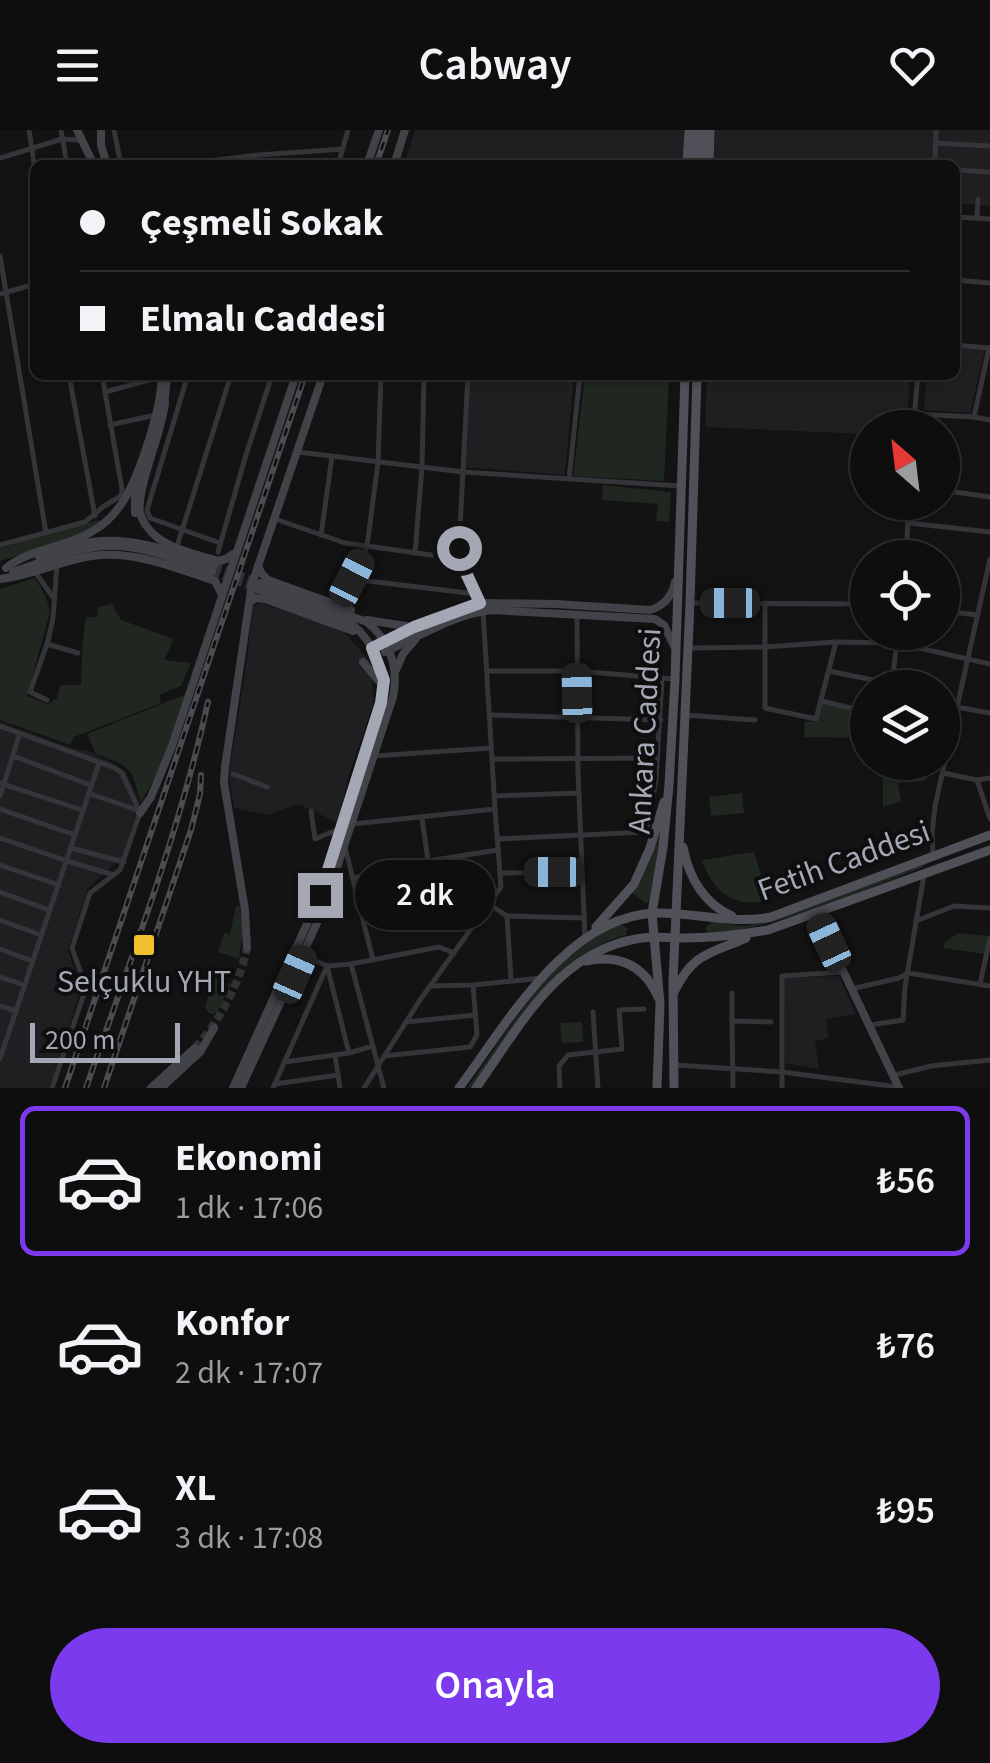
<!DOCTYPE html>
<html lang="tr">
<head>
<meta charset="utf-8">
<style>
	body { margin:0; font-family:"Source Sans 3",sans-serif; background:#171718; color:#f1f3f6; height:100vh; display:flex; flex-direction:column; font-size:38px; white-space:nowrap }
	* { box-sizing:border-box; margin:0 }
	p { font-size:32px; color:#9b9c9e }
	.icon { flex:none; width:55px; height:55px; fill:none; stroke:currentColor; stroke-width:2; stroke-linecap:round; stroke-linejoin:round }
	.map { position:relative; height:958px; overflow:hidden }
	.details { display:flex; flex-direction:column; background:#0e0e0f; flex:1 }
	.details>* { flex:none }
	.top-card { position:absolute; left:30px; top:30px; width:930px; height:220px; border-radius:15px; box-shadow:0 2px 8px #0004,0 0 0 2px #2e2e2f; display:grid; align-content:center; height:220px; padding:0 50px; background:#0e0e0f }
	.needle { width:65px; rotate:332deg }
	.buttons { position:absolute; left:850px; top:280px; display:grid; gap:20px }
	.buttons a { display:grid; place-items:center; width:110px; height:110px; border-radius:50%; background:#0e0e0f; box-shadow:0 2px 8px #0004,0 0 0 2px #2e2e2f; font-size:50px }
	.scale { position:absolute; left:30px; bottom:25px; width:150px; box-sizing:border-box; padding-left:10px; border:5px solid #a4a8b5; border-top:0; font-size:28px; line-height:35px; white-space:nowrap; color:#a4a8b5; -webkit-text-stroke:8px #0e0e0f; paint-order:stroke }
	.end { position:absolute; width:45px; height:45px; margin:-22px; border:12px solid #a4a8b5; background:#111; box-shadow:0 0 0 5px #111 }
	.from { border-radius:50% }
	.bubble { position:absolute; height:70px; border-radius:35px; background:#0e0e0f; box-shadow:0 2px 8px #0004,0 0 0 2px #2e2e2f; font-size:32px; font-weight:600; line-height:70px; text-align:center }
	.car { position:absolute; width:30px; height:60px; margin:-30px -15px; border-radius:12px; box-shadow:0 0 8px 2px #0007; background:linear-gradient(#222 24%,#8ab4d8 0 40%,#222 0 76%,#8ab4d8 0 86%,#222 0) }
	.top-card b { display:flex; align-items:center; gap:35px; height:95px; font-size:38px }
	.top-card b+b { border-top:2px solid #2e2e2f }
	.top-card i { width:25px; height:25px; background:#f1f3f6 }
	ul { padding:18px 0 0; list-style:none }
	li { display:flex; align-items:center; gap:30px; height:150px; margin:0 20px 15px; padding:0 30px; border:5px solid transparent; border-radius:15px }
	li div { flex:1 }
	li b { display:block; font-size:38px }
	li em { font-style:normal; font-weight:600 }
	li.selected { border-color:#7c3aed }
	li>.icon { width:90px; height:90px; stroke-width:1.5 }
	.action { display:flex; gap:20px; margin-top:auto; padding:20px 50px }
	.action a { flex:1; height:115px; border-radius:60px; background:#7c3aed; color:#fff; font-size:40px; font-weight:600; line-height:115px; text-align:center }
	header { display:flex; justify-content:space-between; align-items:center; height:130px; padding:0 50px; background:#0e0e0f; font-size:45px; font-weight:600 }
	.map>svg:first-child { display:block }
</style>
</head>
<body>
<header><svg class="icon" aria-label="menu" viewBox="0 0 24 24"><path d="M4 6h16M4 12h16M4 18h16"/></svg>Cabway<svg class="icon" aria-label="heart" viewBox="0 0 24 24"><path d="M12 20l-8-8c-3-5 5-10 8-4 3-6 11-1 8 4z"/></svg></header>
<div class="map">
<svg width="990" height="958" viewBox="0 0 990 958">
	<rect width="100%" height="100%" fill="#131314"/>
	<!-- built -->
	<g fill="#1f1f21">
		<path d="M415,0h269l-1,35h-279z"/>
		<path d="M714,0h276v76l-35,-3v-38h-241z"/>
		<path d="M955,217l30,2 -15,64 -46,-3 3,-35h28z"/>
		<path d="M470,245h104l-9,100 -100,-8z"/>
		<path d="M707,245h203l-3,52 -39,1 -1,6 -162,-7z"/>
		<path d="M260,473l82,26 28,33 4,40 -27,79 -9,42 -39,-19 -32,11 -33,-7 -5,-35 16,-100 8,-66z"/>
		<path d="M0,592l71,26 17,3 28,14 10,8 14,30 -17,54 -35,31 -20,62 13,39 -31,99h-50z"/>
		<path d="M839,846l17,38 -30,5 3,19 -14,3 4,28 -34,-6 -1,-85z"/>
	</g>
	<!-- green -->
	<g fill="#1f2720">
		<path d="M585,245h84l-5,106 -91,-5z"/>
		<path d="M603,355l68,7 -2,30 -13,-1 2,-17 -56,-4z"/>
		<path d="M99,390l3,1c-31,21 -67,29 -102,40v-13z"/>
		<path d="M35,448l11,19 4,15 -23,84 21,8 9,-6 3,-13h21c1,-23 1,-45 5,-68h11l1,-10 14,-3 9,16 53,19 -10,21 27,3 -10,23 -22,9 2,8 -87,34 -4,8 -70,-25v-131z"/>
		<path d="M187,564l-24,70 -22,38c-4,-8 -4,-17 -8,-25 -6,-14 -24,-18 -37,-23l-9,-20z"/>
		<path d="M821,573l34,8 4,8 8,1v18l-63,-1 1,-16 10,1z"/>
		<path d="M883,633h44l-1,18 -28,2 3,18 -18,6z"/>
		<path d="M742,663l2,20 -33,3 -2,-19z"/>
		<path d="M662,692l-12,78 -4,3 -15,-11z"/>
		<path d="M754,722l15,48c-35,9 -55,-7 -67,-40z"/>
		<path d="M923,735l1,2c-70,26 -139,59 -214,67l-5,-6 7,-6 33,4 27,-6z"/>
		<path d="M236,776h4l3,24 -4,29 -21,-7 6,-19 6,1z"/>
		<path d="M620,794l7,4 -1,7c-75,20 -113,94 -154,153h-5c44,-61 82,-131 153,-164z"/>
		<path d="M958,803l30,3 -3,18 -42,-6 2,-6z"/>
		<path d="M214,847l17,7 -14,28 -4,2 -4,-1 -4,-6z"/>
		<path d="M582,892l1,20 -21,1 -2,-20z"/>
	</g>
	<g fill="none" stroke-linecap="round" stroke-linejoin="round">
		<!-- secondary-tunnel -->
		<g stroke="#303134" stroke-width="8" stroke-dasharray="8 4" stroke-linecap="butt">
			<path d="M214,436l41,15"/>
			<path d="M212,442l43,16"/>
			<path d="M195,918c24,-26 45,-65 52,-100"/>
		</g>
		<!-- street -->
		<g stroke="#343439" stroke-width="5">
			<path d="M29,0l6,40"/>
			<path d="M61,0l6,35"/>
			<path d="M114,0l7,35"/>
			<path d="M935,13l55,3"/>
			<path d="M0,28l62,-19 17,1"/>
			<path d="M176,35l83,-10 84,-6"/>
			<path d="M338,35l10,-35"/>
			<path d="M935,35l1,-35"/>
			<path d="M955,40l35,2"/>
			<path d="M955,87l35,2"/>
			<path d="M977,88l1,-19"/>
			<path d="M0,126l46,277"/>
			<path d="M955,150l35,3"/>
			<path d="M0,164l35,-10"/>
			<path d="M955,215l35,3"/>
			<path d="M69,245l26,141"/>
			<path d="M186,245l1,3 -40,132 3,8 70,25"/>
			<path d="M468,245l-9,173 2,14 19,40"/>
			<path d="M105,262l55,-15"/>
			<path d="M914,284l60,3 16,3"/>
			<path d="M974,287l15,-69"/>
			<path d="M110,295l46,-10"/>
			<path d="M913,298l5,-53"/>
			<path d="M298,322l165,20 218,14"/>
			<path d="M569,349l11,-104"/>
			<path d="M942,360l48,7"/>
			<path d="M275,389l70,24 108,15 8,4"/>
			<path d="M908,393l82,9"/>
			<path d="M321,405l11,-79"/>
			<path d="M178,413l53,-168"/>
			<path d="M0,415l85,-23 19,-16 17,-10 1,-7 -20,-114"/>
			<path d="M218,422l28,-97 26,-80"/>
			<path d="M415,423l7,-86 2,-92"/>
			<path d="M906,428l3,-56"/>
			<path d="M35,442l17,24"/>
			<path d="M351,449l125,15"/>
			<path d="M691,473l177,1"/>
			<path d="M765,473v105l51,11 20,-77"/>
			<path d="M339,474l28,-57 11,-85 3,-87"/>
			<path d="M942,481l36,4"/>
			<path d="M577,486l1,156 7,166"/>
			<path d="M47,514l31,9"/>
			<path d="M690,518l75,-1 71,-5 61,1 93,21"/>
			<path d="M487,541h90l97,8"/>
			<path d="M829,541l63,13"/>
			<path d="M894,558l-2,-4 6,-52"/>
			<path d="M47,570l-17,-8 18,-51 5,-23 4,-53"/>
			<path d="M822,571l36,9 -1,5 11,2"/>
			<path d="M956,577l34,6"/>
			<path d="M490,585l171,5"/>
			<path d="M685,585l70,5"/>
			<path d="M942,590l11,3"/>
			<path d="M0,596l115,42 7,5 18,40 -20,57 -30,23 -18,55 12,34 1,9 -33,97"/>
			<path d="M13,626l77,29"/>
			<path d="M374,626l117,-8"/>
			<path d="M492,629l165,-1"/>
			<path d="M943,643l34,7 13,-2"/>
			<path d="M233,644l34,13"/>
			<path d="M977,650l13,39"/>
			<path d="M0,653l82,27"/>
			<path d="M88,663l49,17"/>
			<path d="M0,666l20,-63"/>
			<path d="M495,666l84,-3"/>
			<path d="M0,679l75,26"/>
			<path d="M311,681l4,28 24,-10"/>
			<path d="M422,688l12,85"/>
			<path d="M353,694l142,-15 -12,-198"/>
			<path d="M646,702l10,-52 6,-102"/>
			<path d="M0,708l67,23 47,14"/>
			<path d="M498,709l148,-7 8,2"/>
			<path d="M345,717l28,113"/>
			<path d="M71,718l53,14"/>
			<path d="M933,726l-1,-21 3,-29 55,-247"/>
			<path d="M0,735l59,20"/>
			<path d="M500,743l82,-1"/>
			<path d="M354,748l68,-16 76,-12"/>
			<path d="M0,762l49,18"/>
			<path d="M489,774l18,12 75,2"/>
			<path d="M361,779l132,-11"/>
			<path d="M507,786l4,64"/>
			<path d="M0,790l41,15"/>
			<path d="M916,791l38,-15 36,2"/>
			<path d="M0,819l32,12"/>
			<path d="M303,825l24,11 24,-2 88,-17 15,6"/>
			<path d="M351,834l33,124"/>
			<path d="M0,847l24,8"/>
			<path d="M980,854l10,-46"/>
			<path d="M430,856l43,-1 69,-7"/>
			<path d="M851,859l48,-11 9,-5 82,13"/>
			<path d="M732,863v28"/>
			<path d="M0,876l16,5"/>
			<path d="M593,882l5,76"/>
			<path d="M406,892l69,-7"/>
			<path d="M870,895l33,-5 2,-33 19,-112"/>
			<path d="M335,925l5,33"/>
			<path d="M384,926l86,-9 7,-12 -4,-50"/>
			<path d="M0,929l99,-296"/>
			<path d="M285,932l64,-9"/>
			<path d="M675,935l107,7 116,15"/>
			<path d="M895,945l36,-9 59,-6"/>
			<path d="M275,954l63,-9"/>
			<path d="M273,958l54,-122 22,87 24,-7"/>
			<path d="M364,958l56,-88 81,-113 -6,-78"/>
			<path d="M560,958l-1,-22 9,-11 54,-6 -3,-39 25,-1"/>
			<path d="M733,958l-1,-67 39,1"/>
			<path d="M782,958v-112l61,-4"/>
		</g>
		<!-- secondary -->
		<g stroke="#424349" stroke-width="8">
			<path d="M77,0l17,35"/>
			<path d="M101,0v15l6,20"/>
			<path d="M367,35l12,-35"/>
			<path d="M394,35l11,-35"/>
			<path d="M165,273c-3,29 -29,87 -25,109 2,10 10,20 18,26 16,12 41,17 60,23l8,-2 7,-5"/>
			<path d="M164,277l3,-32"/>
			<path d="M135,383v-18l12,-36"/>
			<path d="M39,427c17,-6 35,-12 53,-15 43,-6 82,11 122,24"/>
			<path d="M258,436l4,8 6,6 83,30"/>
			<path d="M6,438c25,-20 59,-20 85,-36 13,-7 25,-19 33,-32 15,-25 40,-97 37,-125"/>
			<path d="M13,442c30,-10 61,-24 92,-26 36,-2 73,15 107,26"/>
			<path d="M0,449c32,-3 61,-19 92,-23 42,-6 84,12 123,25l6,12"/>
			<path d="M250,472l6,-4 9,1 88,32"/>
			<path d="M367,490l45,7"/>
			<path d="M372,518l42,-21 66,-24 76,1 94,6c14,-4 22,-14 25,-28"/>
			<path d="M385,522c33,-15 69,-38 107,-42l163,9 9,6 11,23"/>
			<path d="M363,532l19,23"/>
			<path d="M396,540l7,-16 12,-14"/>
			<path d="M140,683l11,-16 21,-51 124,-371"/>
			<path d="M815,782l84,176"/>
			<path d="M247,818l-2,-38 -21,-127 1,-16 27,-183 71,-209"/>
			<path d="M151,958l44,-40"/>
			<path d="M161,958l39,-36 14,-24"/>
			<path d="M233,958l87,-193 61,-192c6,-29 -5,-58 -28,-78l-96,-36"/>
			<path d="M241,958l82,-178 70,-213c6,-29 -3,-56 -26,-75l-107,-39"/>
		</g>
		<!-- primary -->
		<g stroke="#505158" stroke-width="9">
			<path d="M687,35l2,-35"/>
			<path d="M695,35l1,-35"/>
			<path d="M703,35l1,-35"/>
			<path d="M709,35l1,-35"/>
			<path d="M683,717c6,31 20,56 49,69"/>
			<path d="M596,797l38,-43 16,-36 14,-46"/>
			<path d="M586,831c33,-7 58,4 72,36"/>
			<path d="M674,862c19,-39 35,-38 72,-54"/>
			<path d="M459,958c48,-64 107,-171 196,-175 39,-1 77,12 116,4l219,-82"/>
			<path d="M476,958c46,-65 86,-145 176,-151 10,0 21,1 31,1 29,0 56,-3 85,-8l222,-80"/>
			<path d="M657,958l3,-84 -8,-91 11,-66 6,-62 6,-106 10,-304"/>
			<path d="M674,958l-1,-107 17,-378 7,-228"/>
		</g>
		<defs>
			<g id="rail">
				<path d="M376,35l12,-35"/>
				<path d="M65,958l240,-713"/>
				<path d="M86,958c44,-127 93,-254 122,-386"/>
				<path d="M104,958l87,-258 9,-36 1,-19"/>
			</g>
		</defs>
		<!-- rail casing -->
		<use href="#rail" stroke="#4b4c52" stroke-width="6"/>
		<!-- rail -->
		<use href="#rail" stroke="#0e0e0f" stroke-width="2.5" stroke-dasharray="8" stroke-linecap="butt"/>
	</g>
	<g fill="none" stroke-linecap="round" stroke-linejoin="round">
		<!-- route -->
		<path stroke="#a4a8b5" stroke-width="12" d="M320,765l61,-192 3,-23 -12,-32 42,-21 66,-24 -19,-41 -2,-14"/>
	</g>
	<!-- markers -->
	<rect fill="#f0bf2e" stroke="#0e0e0f" stroke-width="4" x="132" y="803" width="24" height="24" rx="5"/>
	<g text-anchor="middle" dominant-baseline="central" stroke-width="8" stroke-linejoin="round" paint-order="stroke">
		<!-- street labels -->
		<g font-size="32" fill="#a4a8b5" stroke="#0e0e0f">
			<text transform="translate(645 601) rotate(-87)">Ankara Caddesi</text>
			<text transform="translate(844 731) rotate(-20)">Fetih Caddesi</text>
		</g>
		<!-- poi labels -->
		<g font-size="32" fill="#a4a8b5" stroke="#0e0e0f">
			<text x="144" y="852">Selçuklu YHT</text>
		</g>
	</g>
</svg>
<div class="buttons">
<a><svg class="needle" viewBox="-14 -14 28 28"><path d="M0-13l5 13h-10z" fill="#e53935"/><path d="M0 13l5-13h-10z" fill="#9b9c9e"/></svg></a>
<a><svg class="icon" aria-label="locate" viewBox="0 0 24 24"><circle cx="12" cy="12" r="6"/><path d="M12 2v4M12 18v4M2 12h4M18 12h4"/></svg></a>
<a><svg class="icon" aria-label="layers" viewBox="0 0 24 24"><path d="M12 4l9 5-9 5-9-5zM3 14l9 5 9-5"/></svg></a>
</div>
<div class="scale">200 m</div>
<i class="end from" style="left:459px;top:418px"></i>
<i class="end" style="left:320px;top:765px"></i>
<div class="bubble" style="left:355px;top:730px;width:140px">2 dk</div>
<i class="car" style="left:352px;top:448px;rotate:27deg"></i>
<i class="car" style="left:730px;top:473px;rotate:270deg"></i>
<i class="car" style="left:577px;top:563px;rotate:359deg"></i>
<i class="car" style="left:554px;top:742px;rotate:270deg"></i>
<i class="car" style="left:829px;top:812px;rotate:335deg"></i>
<i class="car" style="left:295px;top:844px;rotate:24deg"></i>
<div class="top-card">
<b><i class="from"></i>Çeşmeli Sokak</b>
<b><i></i>Elmalı Caddesi</b>
</div>
</div>
<section class="details">
<ul>
<li class="selected"><svg class="icon" aria-label="car" viewBox="0 0 24 24"><path d="M5 17H2v-5l4-1 3-4h7l3 4 3 1v5h-3M9 17h6M6 11h13"/><circle cx="7" cy="17" r="2"/><circle cx="17" cy="17" r="2"/></svg><div><b>Ekonomi</b><p>1 dk · 17:06</p></div><em>₺56</em></li>
<li><svg class="icon" aria-label="car" viewBox="0 0 24 24"><path d="M5 17H2v-5l4-1 3-4h7l3 4 3 1v5h-3M9 17h6M6 11h13"/><circle cx="7" cy="17" r="2"/><circle cx="17" cy="17" r="2"/></svg><div><b>Konfor</b><p>2 dk · 17:07</p></div><em>₺76</em></li>
<li><svg class="icon" aria-label="car" viewBox="0 0 24 24"><path d="M5 17H2v-5l4-1 3-4h7l3 4 3 1v5h-3M9 17h6M6 11h13"/><circle cx="7" cy="17" r="2"/><circle cx="17" cy="17" r="2"/></svg><div><b>XL</b><p>3 dk · 17:08</p></div><em>₺95</em></li>
</ul>
<div class="action"><a>Onayla</a></div>
</section>
</body>
</html>
